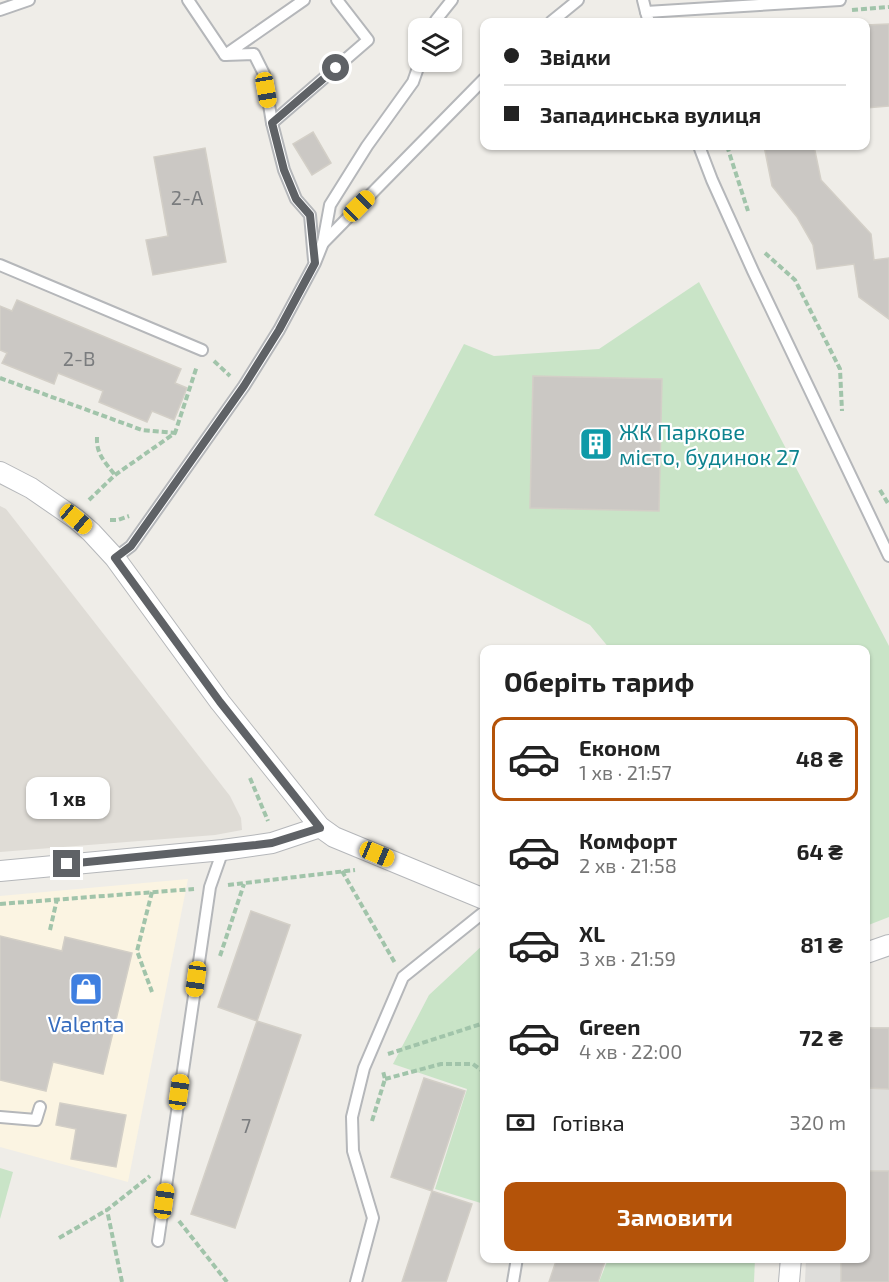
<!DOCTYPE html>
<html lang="uk">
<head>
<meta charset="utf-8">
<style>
	body { margin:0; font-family:"Exo 2",sans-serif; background:#f2f2f2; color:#222; height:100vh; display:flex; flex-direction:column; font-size:22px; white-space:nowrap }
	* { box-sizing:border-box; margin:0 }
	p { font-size:20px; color:#767676 }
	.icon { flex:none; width:33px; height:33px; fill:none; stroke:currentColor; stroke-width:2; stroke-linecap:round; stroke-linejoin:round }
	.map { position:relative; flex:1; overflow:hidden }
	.sheet { position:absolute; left:480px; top:645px; width:390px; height:618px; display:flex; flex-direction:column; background:#fff; border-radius:12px; box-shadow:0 2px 4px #0004 }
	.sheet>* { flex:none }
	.top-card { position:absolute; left:480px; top:18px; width:390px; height:132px; border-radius:12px; box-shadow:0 2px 4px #0004; display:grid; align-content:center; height:132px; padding:0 24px; background:#fff }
	.controls { position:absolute; left:408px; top:18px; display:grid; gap:12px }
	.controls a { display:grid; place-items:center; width:54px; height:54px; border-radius:12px; background:#fff; box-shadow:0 2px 4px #0004; font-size:30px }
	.end { position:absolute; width:27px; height:27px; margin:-14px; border:8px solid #5f6266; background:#fff; box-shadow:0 0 0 3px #fff }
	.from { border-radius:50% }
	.bubble { position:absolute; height:42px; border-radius:12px; background:#fff; box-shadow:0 2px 4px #0004; font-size:20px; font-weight:700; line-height:42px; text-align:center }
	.car { position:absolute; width:18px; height:36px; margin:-18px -9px; border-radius:8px; box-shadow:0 0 4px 2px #0007; background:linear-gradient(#f5c518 24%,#345 0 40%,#f5c518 0 76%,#345 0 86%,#f5c518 0) }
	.top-card b { display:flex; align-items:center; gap:21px; height:57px; font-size:22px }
	.top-card b+b { border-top:2px solid #e0e0e0 }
	.top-card i { width:15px; height:15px; background:#222 }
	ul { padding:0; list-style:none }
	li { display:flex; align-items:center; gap:18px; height:84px; margin:0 12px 9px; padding:0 12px; border:3px solid transparent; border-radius:12px }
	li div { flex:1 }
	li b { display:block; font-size:22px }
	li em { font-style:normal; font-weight:700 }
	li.current { border-color:#b45309 }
	li>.icon { width:54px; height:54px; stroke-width:1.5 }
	h2 { padding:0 24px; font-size:27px; line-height:72px }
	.pay { display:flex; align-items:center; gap:15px; height:66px; padding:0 24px; font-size:22px }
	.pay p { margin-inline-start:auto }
	.button { display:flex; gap:12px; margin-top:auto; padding:12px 24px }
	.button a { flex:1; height:69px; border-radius:12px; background:#b45309; color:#fff; font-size:24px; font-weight:700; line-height:69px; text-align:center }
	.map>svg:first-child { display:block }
</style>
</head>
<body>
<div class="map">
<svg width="889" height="1282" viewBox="0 0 889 1282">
	<rect width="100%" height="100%" fill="#efede8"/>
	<!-- commercial -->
	<path fill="#fbf4e2" d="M188,879l-60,303 -128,-35v-251z"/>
	<!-- industrial -->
	<path fill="#deddda" d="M866,1027h23v255h-84l1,-23 60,-1z"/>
	<!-- education -->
	<path fill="#dfdcd6" d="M0,506l6,3 224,287 11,22 1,12 -27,5 -215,17z"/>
	<!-- green -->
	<g fill="#c9e4c7">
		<path d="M699,282l190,364v271l-23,9v-276l-256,-1 -20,-24 -216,-110 90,-171 30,12 105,-7z"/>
		<path d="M484,944v260l-49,-15 32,-100 -74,-25 36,-69z"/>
		<path d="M0,1168l13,4 -13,47z"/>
		<path d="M608,1259h147l-1,23h-155z"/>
	</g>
	<!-- building -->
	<g fill="#cbc8c4" stroke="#d3cfc7" stroke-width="1.5">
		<path d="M889,24v82l-23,2v-83z"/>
		<path d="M313,132l18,31 -19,12 -19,-31z"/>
		<path d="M764,146h50l7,34 50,54 3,26 15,-2v61l-30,-22 -5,-33 -37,5 -4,-24 -16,-28 -25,-31z"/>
		<path d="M205,148l21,114 -73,13 -7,-35 22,-4 -14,-79z"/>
		<path d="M17,300l164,69 -6,14 12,5 -13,32 -22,-9 -5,11 -48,-20 4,-11 -45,-18 -4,11 -52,-21 5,-10 -7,-3v-44l12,5z"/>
		<path d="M533,376l129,3 -3,132 -129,-3z"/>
		<path d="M251,911l39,14 -33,96 -39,-14z"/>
		<path d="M0,936l62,15 3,-14 67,16 -29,121 -50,-12 -7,29 -46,-11z"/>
		<path d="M257,1021l44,14 -66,193 -44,-14z"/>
		<path d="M866,1028h23v61l-23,-1z"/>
		<path d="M424,1078l41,13 -33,100 -41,-14z"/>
		<path d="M60,1103l66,12 -10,52 -45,-8 5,-30 -20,-4z"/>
		<path d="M866,1171h23v111h-48v-24h25z"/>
		<path d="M432,1191l40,13 -26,78h-44z"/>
		<path d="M557,1258h49l-8,24h-49z"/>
	</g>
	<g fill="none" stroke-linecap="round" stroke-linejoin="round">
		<defs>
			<g id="lane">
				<path d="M188,0l37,55"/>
				<path d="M304,0l-79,55 29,-1 10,20 8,49 12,47 12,29 14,16 4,45"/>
				<path d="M643,0l3,12"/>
				<path d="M0,10l29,-10"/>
				<path d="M551,22l27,-22"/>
				<path d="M649,22l-3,-10 194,-12"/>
				<path d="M433,28l3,-8 16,-20"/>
				<path d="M272,123l96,-83 -31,-40"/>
				<path d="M699,146l13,34 41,91 136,285"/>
				<path d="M323,243l161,-164"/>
				<path d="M0,265l202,85"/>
				<path d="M115,558l16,-12 113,-160 35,-56 36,-67 8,-20 7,-38 37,-59 46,-64 7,-20"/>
				<path d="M0,1117l36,3 4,-13"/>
				<path d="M158,1241l52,-354 13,-37"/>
				<path d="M356,1282l17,-64 -20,-67 -1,-34 12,-49 39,-91 81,-65"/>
				<path d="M513,1282l4,-24"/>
			</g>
			<g id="street">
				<path d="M0,472l31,16 45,31 15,13 24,26 105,144 100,125 14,10 150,62"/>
				<path d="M0,871l223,-21 49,-7 48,-16"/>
				<path d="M866,953l23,-8"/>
				<path d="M789,1282l2,-24"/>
			</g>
		</defs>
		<!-- lane casing -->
		<use href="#lane" stroke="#b5b7ba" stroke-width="14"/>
		<!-- street casing -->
		<use href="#street" stroke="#b5b7ba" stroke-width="22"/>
		<!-- path -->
		<g stroke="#a1c4aa" stroke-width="4" stroke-dasharray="6 3" stroke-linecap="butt">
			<path d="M852,10l37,-3"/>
			<path d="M727,146l21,65"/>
			<path d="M765,253l30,27 45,89 2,42"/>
			<path d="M214,361l16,15"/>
			<path d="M0,378l142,52 33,3"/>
			<path d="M97,437c-1,17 8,25 18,38"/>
			<path d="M880,490l9,15"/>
			<path d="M89,500l26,-25 60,-42 22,-67"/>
			<path d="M110,520h8l11,-4"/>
			<path d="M250,778l18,43"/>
			<path d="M342,871l53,92"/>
			<path d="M228,885l127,-15"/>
			<path d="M152,892l-15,59 15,41"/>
			<path d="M0,904l194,-15"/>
			<path d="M50,930l7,-31"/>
			<path d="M220,956l24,-72"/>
			<path d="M388,1054l96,-31"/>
			<path d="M385,1079l56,-15h32l11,8"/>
			<path d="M372,1121l13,-42 -2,-8"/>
			<path d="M179,1221l48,61"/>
			<path d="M59,1238l48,-28"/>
			<path d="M122,1282l-15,-72 43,-34"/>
		</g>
		<!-- lane -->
		<use href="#lane" stroke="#fff" stroke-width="10"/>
		<!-- street -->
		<use href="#street" stroke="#fff" stroke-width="20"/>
	</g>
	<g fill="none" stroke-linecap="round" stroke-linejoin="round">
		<!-- route -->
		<path stroke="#5f6266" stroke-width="8" d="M67,864l189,-19 16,-2 48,-15 -100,-126 -105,-144 16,-12 113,-160 35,-56 36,-67 -5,-48 -14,-16 -12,-29 -12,-47 64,-55"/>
	</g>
	<!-- icons -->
	<defs>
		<symbol id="building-square" viewBox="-11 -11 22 22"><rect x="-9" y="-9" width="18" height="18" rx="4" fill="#0f9aa8" stroke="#fff"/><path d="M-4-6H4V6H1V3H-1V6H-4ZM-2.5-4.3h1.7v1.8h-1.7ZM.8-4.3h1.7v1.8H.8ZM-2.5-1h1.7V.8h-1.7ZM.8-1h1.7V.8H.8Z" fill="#fff"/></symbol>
		<symbol id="shop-square" viewBox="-11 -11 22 22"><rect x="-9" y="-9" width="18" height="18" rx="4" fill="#3f7fe0" stroke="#fff"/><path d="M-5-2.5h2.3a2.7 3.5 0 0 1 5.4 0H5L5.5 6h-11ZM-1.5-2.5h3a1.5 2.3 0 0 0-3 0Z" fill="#fff"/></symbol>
	</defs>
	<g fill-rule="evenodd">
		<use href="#building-square" x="577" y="425" width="38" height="38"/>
		<use href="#shop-square" x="67" y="970" width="38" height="38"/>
	</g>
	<g text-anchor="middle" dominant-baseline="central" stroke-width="4.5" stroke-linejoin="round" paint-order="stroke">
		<!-- number labels -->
		<g font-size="20" fill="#7a7c7e">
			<text x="187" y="197">2-А</text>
			<text x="79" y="358">2-В</text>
			<text x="246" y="1125">7</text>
		</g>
		<!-- culture labels -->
		<g font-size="22" fill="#0d838f" stroke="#fff" text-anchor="start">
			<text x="619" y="431">ЖК Паркове<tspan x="619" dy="25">місто, будинок 27</tspan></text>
		</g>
		<!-- shop labels -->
		<g font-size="22" fill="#366cbe" stroke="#fff">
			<text x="86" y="1023">Valenta</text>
		</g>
	</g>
</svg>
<div class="controls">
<a><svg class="icon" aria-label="layers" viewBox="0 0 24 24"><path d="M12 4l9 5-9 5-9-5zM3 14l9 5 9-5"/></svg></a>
</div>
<i class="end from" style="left:336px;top:68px"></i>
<i class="end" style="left:67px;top:864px"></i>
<div class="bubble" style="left:26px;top:777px;width:84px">1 хв</div>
<i class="car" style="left:266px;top:90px;rotate:170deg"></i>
<i class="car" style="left:359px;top:206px;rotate:45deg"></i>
<i class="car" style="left:76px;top:519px;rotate:130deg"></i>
<i class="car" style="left:377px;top:854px;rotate:113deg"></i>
<i class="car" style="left:196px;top:979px;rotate:188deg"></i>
<i class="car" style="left:179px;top:1092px;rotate:8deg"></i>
<i class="car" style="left:164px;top:1201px;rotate:8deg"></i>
<div class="top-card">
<b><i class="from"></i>Звідки</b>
<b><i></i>Западинська вулиця</b>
</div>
<section class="sheet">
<h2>Оберіть тариф</h2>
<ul>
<li class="current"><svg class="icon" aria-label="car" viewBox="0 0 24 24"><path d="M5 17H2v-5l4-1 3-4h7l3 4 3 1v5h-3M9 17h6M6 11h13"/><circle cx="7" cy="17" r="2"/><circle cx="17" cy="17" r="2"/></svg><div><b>Економ</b><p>1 хв · 21:57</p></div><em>48 ₴</em></li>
<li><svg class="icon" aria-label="car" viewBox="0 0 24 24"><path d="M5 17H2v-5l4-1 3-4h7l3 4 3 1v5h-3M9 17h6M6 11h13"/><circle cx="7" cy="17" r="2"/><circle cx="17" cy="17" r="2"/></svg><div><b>Комфорт</b><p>2 хв · 21:58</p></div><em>64 ₴</em></li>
<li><svg class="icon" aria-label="car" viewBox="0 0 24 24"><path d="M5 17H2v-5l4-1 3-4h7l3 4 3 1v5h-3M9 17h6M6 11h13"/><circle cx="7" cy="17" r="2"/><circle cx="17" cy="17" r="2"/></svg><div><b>XL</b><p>3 хв · 21:59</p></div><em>81 ₴</em></li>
<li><svg class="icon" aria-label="car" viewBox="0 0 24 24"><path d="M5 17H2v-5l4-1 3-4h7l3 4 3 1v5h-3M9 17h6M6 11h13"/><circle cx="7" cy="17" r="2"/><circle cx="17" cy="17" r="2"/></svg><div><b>Green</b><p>4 хв · 22:00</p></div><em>72 ₴</em></li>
</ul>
<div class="pay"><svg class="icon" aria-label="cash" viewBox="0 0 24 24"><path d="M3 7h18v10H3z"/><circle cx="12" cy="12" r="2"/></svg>Готівка<p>320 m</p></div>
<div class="button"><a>Замовити</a></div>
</section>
</div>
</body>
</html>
